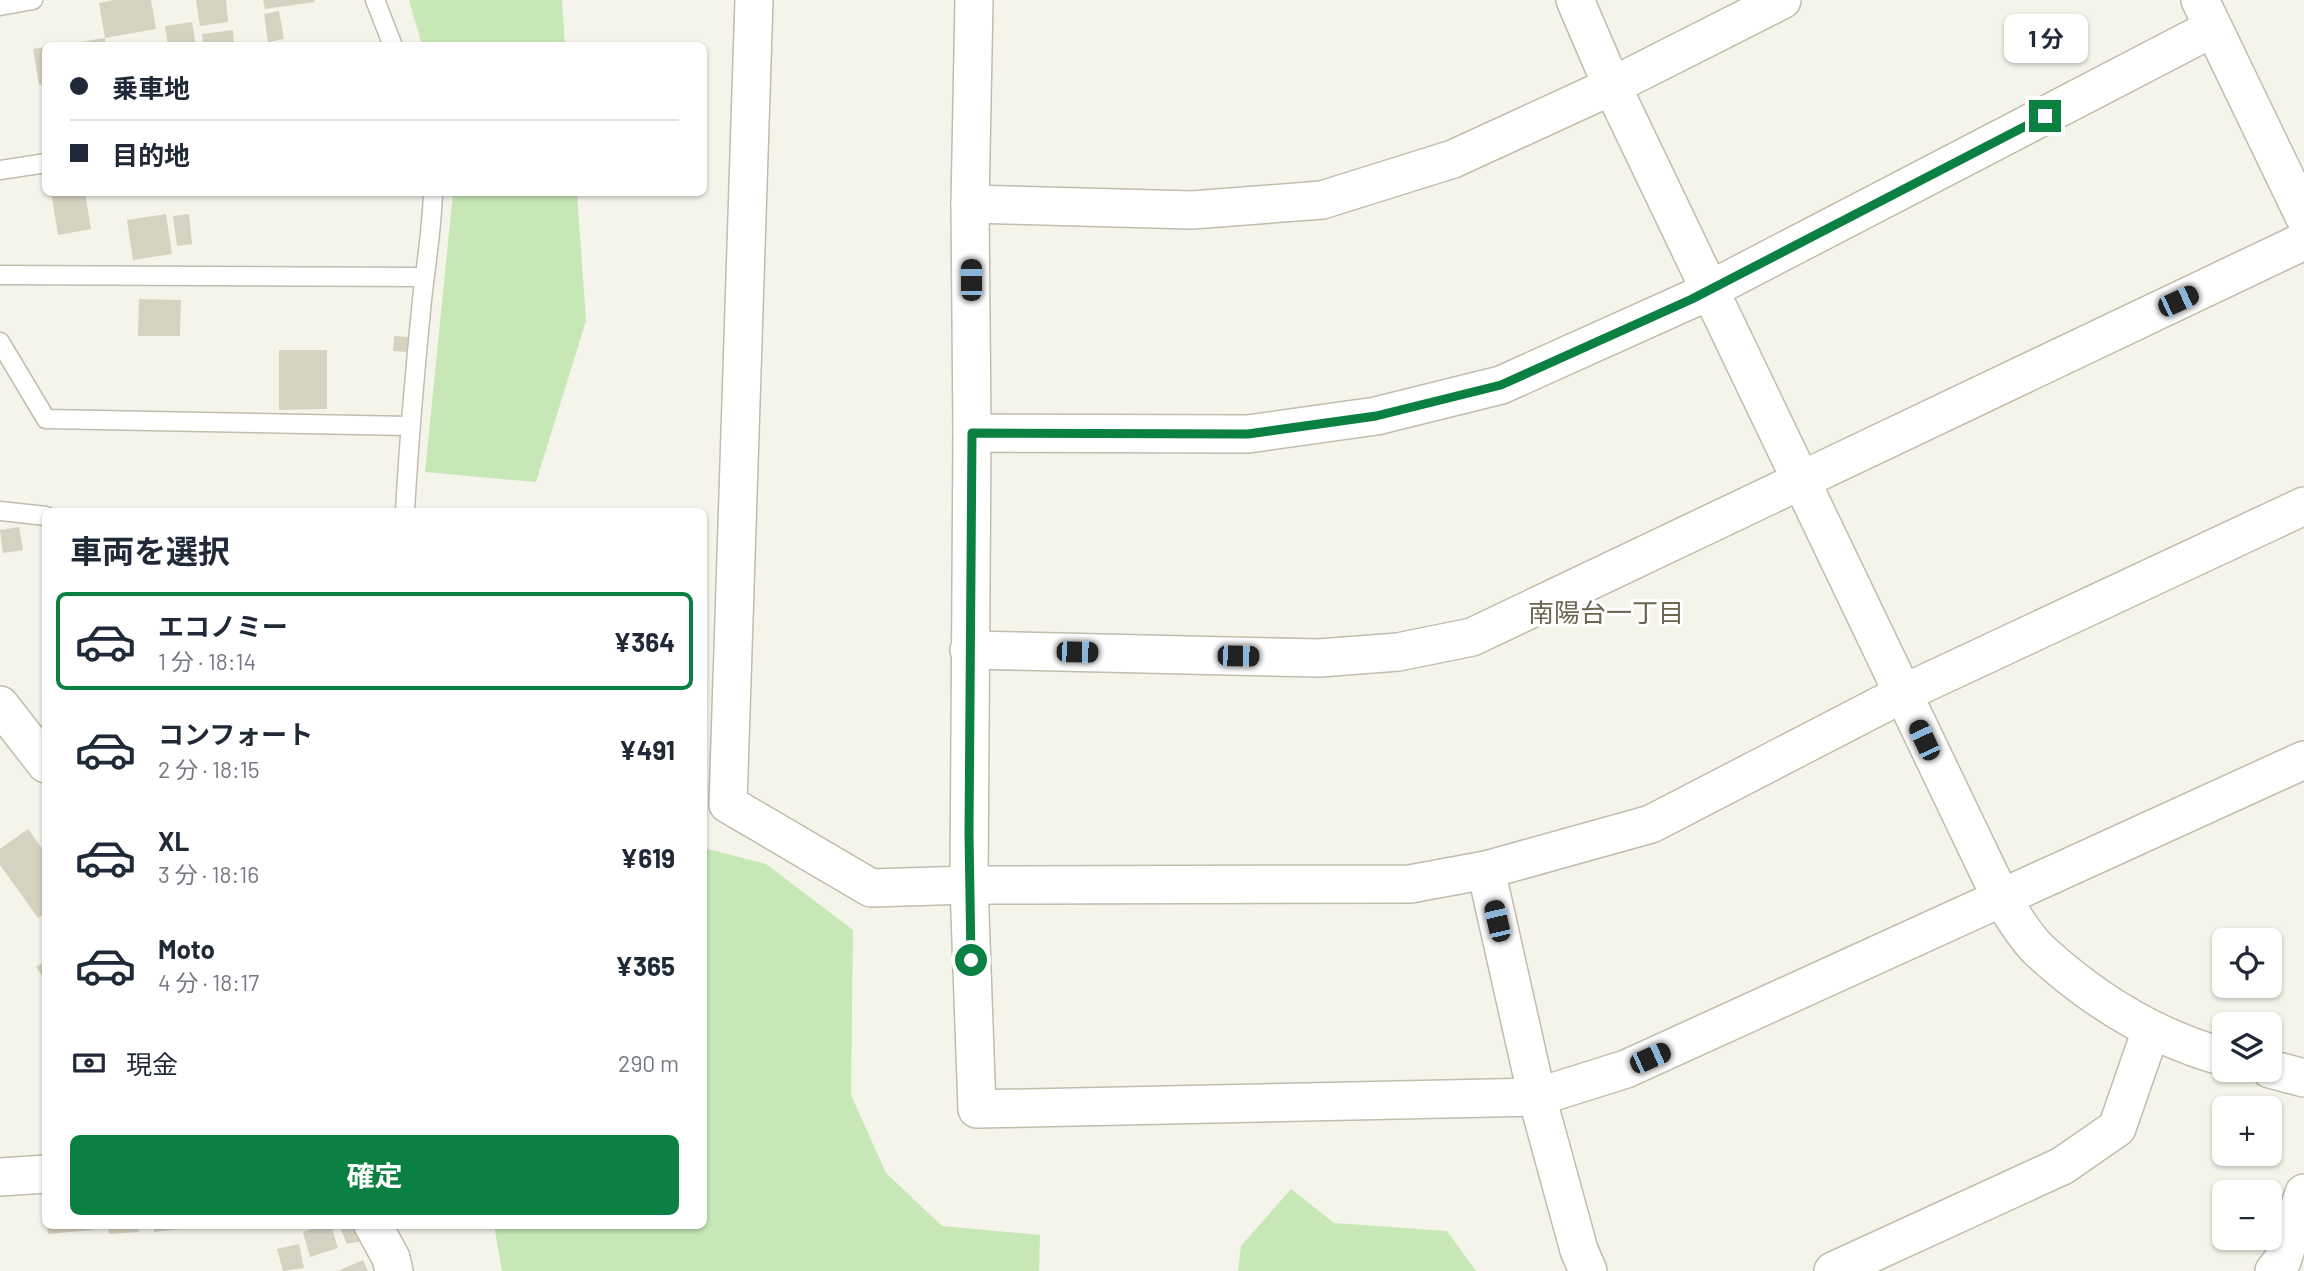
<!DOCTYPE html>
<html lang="ja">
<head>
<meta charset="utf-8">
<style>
	body { margin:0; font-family:Barlow,"Noto Sans JP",sans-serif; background:#f6f6f7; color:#1f2937; height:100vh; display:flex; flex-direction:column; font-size:26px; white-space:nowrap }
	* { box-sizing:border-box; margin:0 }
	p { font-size:23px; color:#747a83 }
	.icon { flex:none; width:38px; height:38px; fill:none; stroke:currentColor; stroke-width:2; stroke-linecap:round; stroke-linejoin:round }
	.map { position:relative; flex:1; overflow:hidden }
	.details { position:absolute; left:42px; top:508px; width:665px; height:721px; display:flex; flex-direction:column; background:#fff; border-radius:10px; box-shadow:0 2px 5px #0004 }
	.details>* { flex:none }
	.hud { position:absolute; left:42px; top:42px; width:665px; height:154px; border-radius:10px; box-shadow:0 2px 5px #0004; display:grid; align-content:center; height:154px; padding:0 28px; background:#fff }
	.controls { position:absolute; left:2212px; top:928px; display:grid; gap:14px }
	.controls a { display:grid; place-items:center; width:70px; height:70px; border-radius:10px; background:#fff; box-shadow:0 2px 5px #0004; font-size:35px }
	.end { position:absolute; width:32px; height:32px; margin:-16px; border:9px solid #0b8043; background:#fff; box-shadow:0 0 0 4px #fff }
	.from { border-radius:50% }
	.bubble { position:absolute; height:49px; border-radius:10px; background:#fff; box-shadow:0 2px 5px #0004; font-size:23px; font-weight:700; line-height:49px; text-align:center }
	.car { position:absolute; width:21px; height:42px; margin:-21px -10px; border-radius:9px; box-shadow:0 0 5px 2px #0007; background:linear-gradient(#222 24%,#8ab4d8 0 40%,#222 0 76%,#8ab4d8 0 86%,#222 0) }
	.hud b { display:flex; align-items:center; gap:24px; height:66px; font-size:26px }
	.hud b+b { border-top:2px solid #e0e1e3 }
	.hud i { width:18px; height:18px; background:#1f2937 }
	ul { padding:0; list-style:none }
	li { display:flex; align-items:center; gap:21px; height:98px; margin:0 14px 10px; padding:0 14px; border:4px solid transparent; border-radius:10px }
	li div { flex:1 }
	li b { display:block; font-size:26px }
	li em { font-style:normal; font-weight:700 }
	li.current { border-color:#0b8043 }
	li>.icon { width:63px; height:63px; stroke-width:1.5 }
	h2 { padding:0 28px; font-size:32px; line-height:84px }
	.pay { display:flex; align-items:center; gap:18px; height:77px; padding:0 28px; font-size:26px }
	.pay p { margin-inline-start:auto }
	.button { display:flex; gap:14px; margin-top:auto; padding:14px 28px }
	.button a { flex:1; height:80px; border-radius:10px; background:#0b8043; color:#fff; font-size:28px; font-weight:700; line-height:80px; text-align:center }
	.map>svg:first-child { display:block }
</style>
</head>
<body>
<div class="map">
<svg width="2304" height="1271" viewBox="0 0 2304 1271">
	<rect width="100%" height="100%" fill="#f5f4eb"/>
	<!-- green -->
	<g fill="#c7e7b6">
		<path d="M409,0h153l3,45h-143z"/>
		<path d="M453,193h124l9,128 -50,161 -111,-10z"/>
		<path d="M704,848l62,16 87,66 -2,165 35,78 56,53 98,9 -1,36h-537l-8,-46h210z"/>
		<path d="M1291,1189l43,34 113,8 29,40h-238l3,-25z"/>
	</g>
	<!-- building -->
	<g fill="#d6d2c0">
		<path d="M114,0h37l5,29 -51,9 -6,-35z"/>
		<path d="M196,0h30l2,22 -28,4z"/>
		<path d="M263,0h51l1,2 -50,7z"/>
		<path d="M279,11l5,28 -16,3 -4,-28z"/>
		<path d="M192,22l4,24h-28l-3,-20z"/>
		<path d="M233,30l1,16h-31l-1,-12z"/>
		<path d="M105,38l1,8h-39v-2z"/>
		<path d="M46,47v37l-7,1 -6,-36z"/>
		<path d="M51,192h34l6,37 -33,6z"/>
		<path d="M166,214l6,40 -39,6 -6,-40z"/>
		<path d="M189,214l3,30 -15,2 -4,-30z"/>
		<path d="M139,299l42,1 -1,36h-42z"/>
		<path d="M394,336l14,1v15l-15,-1z"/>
		<path d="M279,350h48v59l-48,1z"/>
		<path d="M19,527l4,23 -20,3 -3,-23z"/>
		<path d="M28,829l18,25v59l-8,5 -38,-53v-16z"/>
		<path d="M46,960v22l-10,-15z"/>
		<path d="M47,1225h45l1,5 -45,4z"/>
		<path d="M108,1225h30l1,7 -30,2z"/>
		<path d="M153,1225h43v2l-42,5z"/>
		<path d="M325,1225h6l7,23 -28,9 -7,-25z"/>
		<path d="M339,1225h19l9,15 -20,4z"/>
		<path d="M299,1244l5,24 -21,3 -6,-22z"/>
		<path d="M363,1260l5,11h-30z"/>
	</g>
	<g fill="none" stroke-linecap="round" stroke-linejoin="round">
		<defs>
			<g id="service">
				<path d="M375,0l18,46"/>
				<path d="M0,6l33,-6"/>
				<path d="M0,170l46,-7"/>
				<path d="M0,275l424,2"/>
				<path d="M0,342l46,77 363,7"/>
				<path d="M0,511l46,5"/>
				<path d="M405,511c4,-71 10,-140 17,-211 4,-36 10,-71 11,-108"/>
			</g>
			<g id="minor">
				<path d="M754,0l-26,804 143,84 98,-3 441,-1 76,-14 165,-46 251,-130 402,-188"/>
				<path d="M974,0l-4,204 2,229 -3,452 8,224 560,-12 89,-28 678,-309"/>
				<path d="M1575,0l37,86 389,812c12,17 23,38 38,52 53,49 116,88 185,107"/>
				<path d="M2200,0l104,216"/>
				<path d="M970,204l222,6 130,-10 131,-41 159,-73 170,-86"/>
				<path d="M972,433l276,1 128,-18 125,-31 191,-86 521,-271"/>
				<path d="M969,650l350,8 79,-6 74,-15 832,-396"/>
				<path d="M0,705l46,59"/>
				<path d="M1486,870l51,227 42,153 9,21"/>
				<path d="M2270,1069l34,9"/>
				<path d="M0,1177l46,-3"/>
				<path d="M373,1225l18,33 3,13"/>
				<path d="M1833,1271l229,-105 55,-38 34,-98"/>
				<path d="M2274,1271l8,-10 22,-68"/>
			</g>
		</defs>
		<!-- service casing -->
		<use href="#service" stroke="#c0bdad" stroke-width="21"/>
		<!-- minor casing -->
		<use href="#minor" stroke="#c0bdad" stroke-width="40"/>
		<!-- service -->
		<use href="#service" stroke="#fff" stroke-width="18"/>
		<!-- minor -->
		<use href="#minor" stroke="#fff" stroke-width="37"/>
	</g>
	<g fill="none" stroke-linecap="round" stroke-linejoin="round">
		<!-- route -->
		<path stroke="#0b8043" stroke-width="9" d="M971,960l-2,-127 3,-400 276,1 128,-18 125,-31 191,-86 353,-183"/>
	</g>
	<g text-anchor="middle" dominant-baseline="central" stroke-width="6" stroke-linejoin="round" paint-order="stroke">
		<!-- neighbourhood labels -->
		<g font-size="26" fill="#6b6650" stroke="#fff">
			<text x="1606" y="611">南陽台一丁目</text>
		</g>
	</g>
</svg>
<div class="controls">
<a><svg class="icon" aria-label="locate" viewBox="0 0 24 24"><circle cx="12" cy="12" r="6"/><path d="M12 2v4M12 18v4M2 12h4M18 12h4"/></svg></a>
<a><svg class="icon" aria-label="layers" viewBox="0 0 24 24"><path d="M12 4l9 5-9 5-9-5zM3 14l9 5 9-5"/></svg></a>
<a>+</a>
<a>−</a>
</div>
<i class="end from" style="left:971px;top:960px"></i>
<i class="end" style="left:2045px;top:116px"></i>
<div class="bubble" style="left:2004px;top:14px;width:84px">1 分</div>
<i class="car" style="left:971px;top:280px;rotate:0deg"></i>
<i class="car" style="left:2178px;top:301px;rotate:65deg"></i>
<i class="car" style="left:1077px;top:652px;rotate:91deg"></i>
<i class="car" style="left:1238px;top:656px;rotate:91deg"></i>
<i class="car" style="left:1924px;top:740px;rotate:335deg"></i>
<i class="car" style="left:1497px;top:921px;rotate:347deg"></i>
<i class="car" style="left:1650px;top:1058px;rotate:66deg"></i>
<div class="hud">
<b><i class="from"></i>乗車地</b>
<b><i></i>目的地</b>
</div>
<section class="details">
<h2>車両を選択</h2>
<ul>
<li class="current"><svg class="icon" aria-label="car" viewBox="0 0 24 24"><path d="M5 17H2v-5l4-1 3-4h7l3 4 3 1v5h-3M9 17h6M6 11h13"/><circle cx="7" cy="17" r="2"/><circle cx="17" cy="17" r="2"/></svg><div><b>エコノミー</b><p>1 分 · 18:14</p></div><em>¥364</em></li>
<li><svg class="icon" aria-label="car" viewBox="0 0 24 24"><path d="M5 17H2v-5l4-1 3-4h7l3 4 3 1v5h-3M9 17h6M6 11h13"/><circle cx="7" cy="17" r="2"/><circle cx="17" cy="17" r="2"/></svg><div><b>コンフォート</b><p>2 分 · 18:15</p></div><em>¥491</em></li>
<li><svg class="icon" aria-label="car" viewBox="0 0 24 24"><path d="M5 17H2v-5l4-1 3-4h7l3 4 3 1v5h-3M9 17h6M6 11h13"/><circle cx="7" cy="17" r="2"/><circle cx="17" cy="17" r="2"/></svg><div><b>XL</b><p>3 分 · 18:16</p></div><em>¥619</em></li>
<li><svg class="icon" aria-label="car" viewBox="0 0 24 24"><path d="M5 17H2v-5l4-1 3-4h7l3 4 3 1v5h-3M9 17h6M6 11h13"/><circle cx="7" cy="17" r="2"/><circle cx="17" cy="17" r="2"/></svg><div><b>Moto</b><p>4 分 · 18:17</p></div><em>¥365</em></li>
</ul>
<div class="pay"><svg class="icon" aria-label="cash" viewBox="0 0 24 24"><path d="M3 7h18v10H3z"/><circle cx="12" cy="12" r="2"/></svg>現金<p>290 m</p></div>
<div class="button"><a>確定</a></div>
</section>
</div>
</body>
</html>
